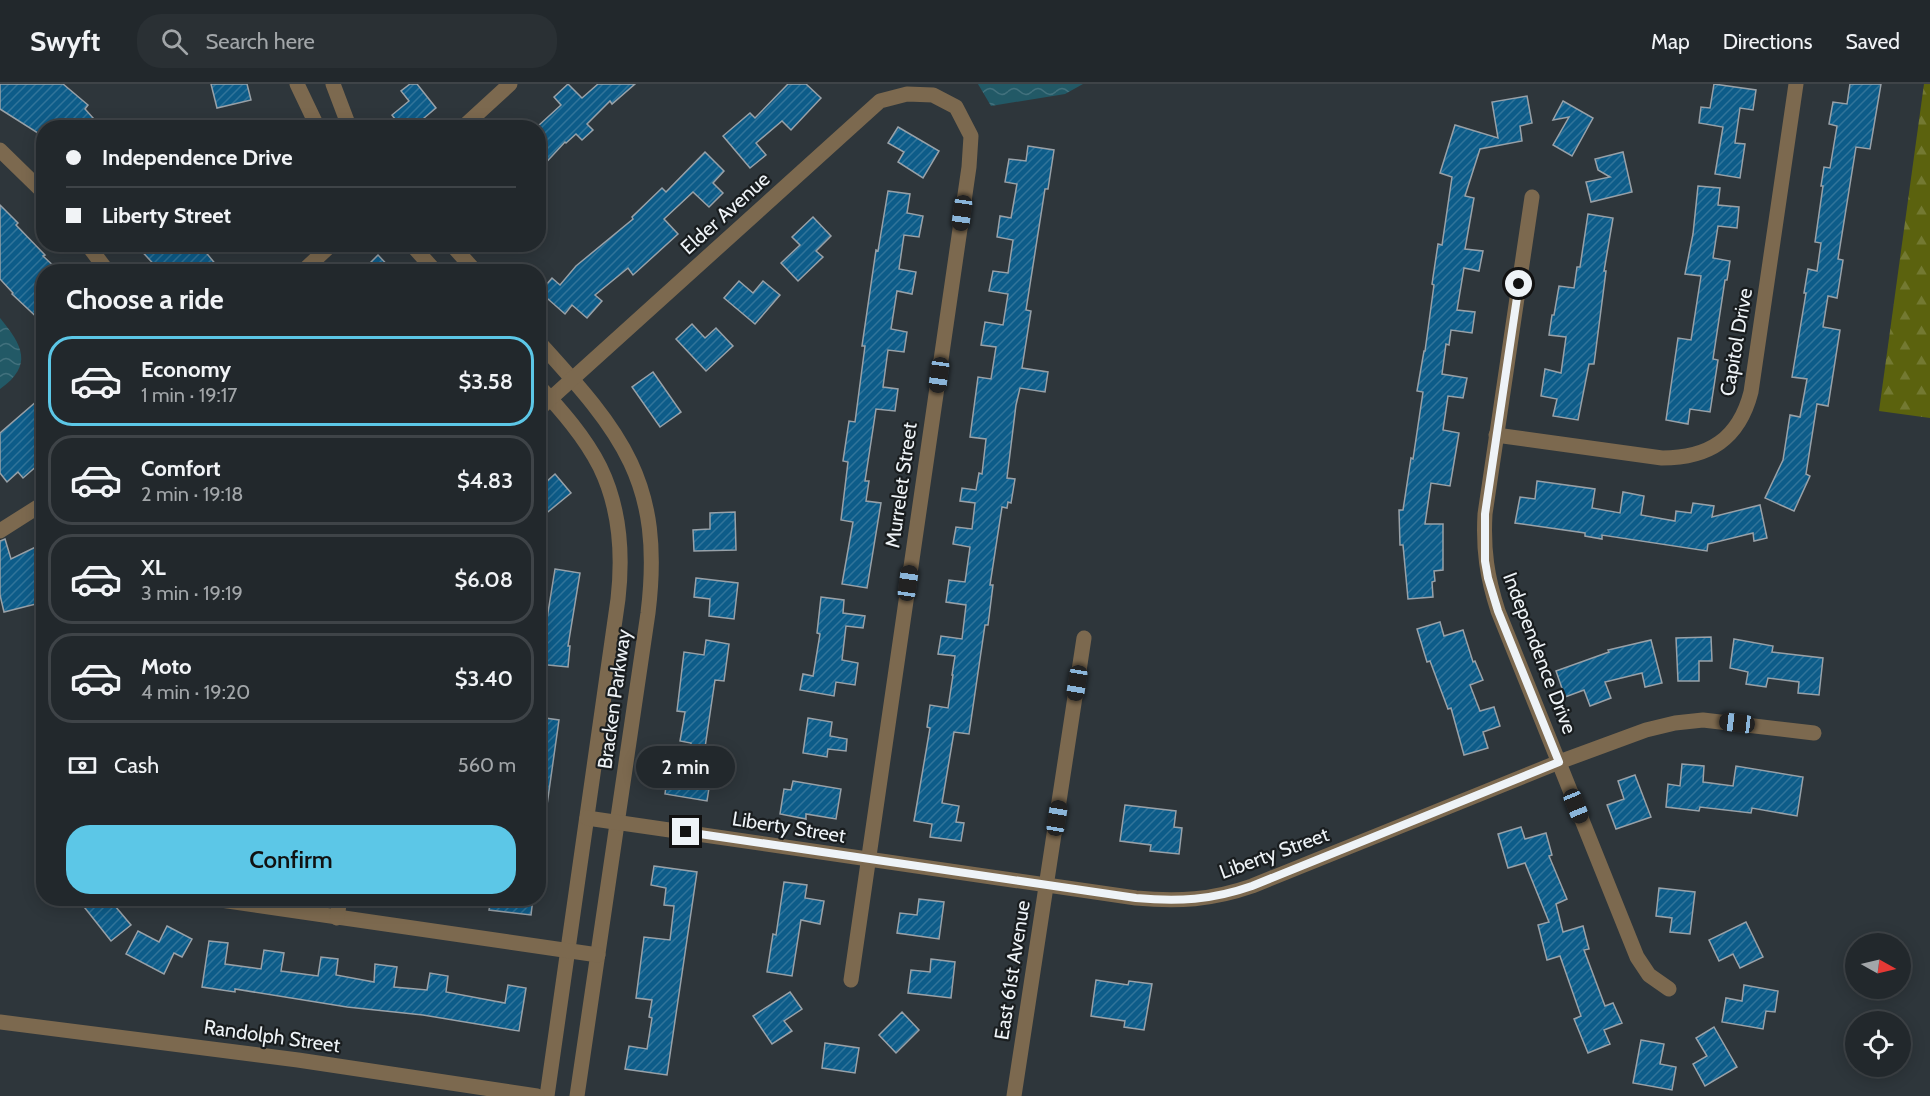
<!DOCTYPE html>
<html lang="en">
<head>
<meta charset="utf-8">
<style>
	body { margin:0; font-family:Cabin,sans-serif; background:#2a3034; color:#f1f3f6; height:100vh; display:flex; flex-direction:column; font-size:22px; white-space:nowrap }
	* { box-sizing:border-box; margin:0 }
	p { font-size:20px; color:#a2a6a9 }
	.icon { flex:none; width:33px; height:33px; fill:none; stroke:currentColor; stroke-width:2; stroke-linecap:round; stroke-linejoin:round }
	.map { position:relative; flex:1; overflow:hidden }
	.sheet { position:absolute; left:36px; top:180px; width:510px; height:642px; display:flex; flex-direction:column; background:#22282c; border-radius:24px; box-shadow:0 3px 15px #0003,0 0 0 2px #3f4448 }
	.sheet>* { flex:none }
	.guide { position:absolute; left:36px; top:36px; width:510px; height:132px; border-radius:24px; box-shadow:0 3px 15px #0003,0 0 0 2px #3f4448; display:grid; align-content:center; height:132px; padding:0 30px; background:#22282c }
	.needle { width:39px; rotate:98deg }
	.controls { position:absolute; left:1845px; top:849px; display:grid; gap:12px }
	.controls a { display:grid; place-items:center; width:66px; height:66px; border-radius:50%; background:#22282c; box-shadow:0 3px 15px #0003,0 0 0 2px #3f4448; font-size:30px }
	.end { position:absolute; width:27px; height:27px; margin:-14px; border:8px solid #eef3f7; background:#111; box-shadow:0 0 0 3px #111 }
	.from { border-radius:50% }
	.bubble { position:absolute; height:42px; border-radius:21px; background:#22282c; box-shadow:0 3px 15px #0003,0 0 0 2px #3f4448; font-size:20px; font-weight:600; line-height:42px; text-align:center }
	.car { position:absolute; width:18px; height:36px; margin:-18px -9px; border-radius:8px; box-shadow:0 0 4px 2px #0007; background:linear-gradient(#222 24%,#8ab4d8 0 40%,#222 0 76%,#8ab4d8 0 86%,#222 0) }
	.guide b { display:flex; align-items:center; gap:21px; height:57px; font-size:22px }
	.guide b+b { border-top:2px solid #3f4448 }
	.guide i { width:15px; height:15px; background:#f1f3f6 }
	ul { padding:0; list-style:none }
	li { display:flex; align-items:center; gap:18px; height:90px; margin:0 12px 9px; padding:0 18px; border:3px solid #3f4448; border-radius:24px }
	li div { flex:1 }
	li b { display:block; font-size:22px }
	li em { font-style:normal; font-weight:600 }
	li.current { border-color:#5cc7e7 }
	li>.icon { width:54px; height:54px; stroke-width:1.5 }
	h2 { padding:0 30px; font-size:27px; line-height:72px }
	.pay { display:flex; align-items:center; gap:15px; height:66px; padding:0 30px; font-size:22px }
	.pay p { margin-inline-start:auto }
	.cta { display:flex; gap:12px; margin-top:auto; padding:12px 30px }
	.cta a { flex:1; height:69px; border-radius:24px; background:#5cc7e7; color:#111; font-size:24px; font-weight:600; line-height:69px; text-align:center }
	header { display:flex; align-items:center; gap:36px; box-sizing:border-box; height:84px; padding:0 30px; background:#22282c; border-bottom:2px solid #3f4448 }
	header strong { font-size:28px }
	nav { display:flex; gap:33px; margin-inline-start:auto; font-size:21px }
	.search { width:420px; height:54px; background:#2a3034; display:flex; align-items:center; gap:15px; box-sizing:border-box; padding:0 21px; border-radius:24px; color:#a2a6a9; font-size:22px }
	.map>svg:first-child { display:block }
</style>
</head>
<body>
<header>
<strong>Swyft</strong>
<div class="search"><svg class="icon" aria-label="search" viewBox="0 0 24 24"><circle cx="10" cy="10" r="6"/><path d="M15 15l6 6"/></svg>Search here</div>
<nav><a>Map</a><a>Directions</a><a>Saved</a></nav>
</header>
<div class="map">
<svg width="1930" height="1012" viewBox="0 0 1930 1012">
	<defs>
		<pattern id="forest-firs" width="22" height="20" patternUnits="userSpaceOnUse" patternTransform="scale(1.5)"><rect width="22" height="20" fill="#5b620e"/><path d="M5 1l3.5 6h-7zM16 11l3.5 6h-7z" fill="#737932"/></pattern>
		<pattern id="water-waves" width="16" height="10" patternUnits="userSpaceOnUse" patternTransform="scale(1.5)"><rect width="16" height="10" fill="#225966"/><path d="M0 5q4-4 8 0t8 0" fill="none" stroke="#42717d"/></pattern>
		<pattern id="building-hatch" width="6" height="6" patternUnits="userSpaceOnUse" patternTransform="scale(1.5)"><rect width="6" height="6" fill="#0d5c89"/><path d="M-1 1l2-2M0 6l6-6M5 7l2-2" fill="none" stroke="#31749a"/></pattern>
	</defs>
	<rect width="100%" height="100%" fill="#2e363b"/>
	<!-- forest -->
	<path fill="url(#forest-firs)" d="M1924,0h6v334l-51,-7z"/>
	<!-- water -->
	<g fill="url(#water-waves)">
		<path d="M978,0h105l-18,10 -74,12z"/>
		<path d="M0,234c22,27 34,47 0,71z"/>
	</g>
	<!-- building -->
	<g fill="url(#building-hatch)" stroke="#98a1a8" stroke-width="1.5">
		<path d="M0,0h63l25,21 -3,4 17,19h-58v9l-44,-28z"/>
		<path d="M211,0h36l4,16 -34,8z"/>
		<path d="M410,0h7l19,24 -24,20h-10l-10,-13 17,-14 -8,-10z"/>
		<path d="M568,0l14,14 16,-14h37l-23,20 -2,-3 -23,23 6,6 -11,10 -6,-6 -10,9 -1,-1 -27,29v-45l23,-21 -7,-8z"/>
		<path d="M788,0h18l15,14 -30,32 -9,-9 -26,22 10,12 -16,13 -27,-32 27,-23 5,5z"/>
		<path d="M1714,0l42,6 -3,20 -13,-2 -5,35 10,1 -5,34 -25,-4 8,-47 -24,-4 2,-16 9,1z"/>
		<path d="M1850,0h31l-11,65 -14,-2 -18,112 5,1 -6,38 -9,-2 -5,31 17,3 -12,76 -11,-2 -11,70 4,2 -16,35 -29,-13 18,-38 7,-45 10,2 7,-38 -15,-2 14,-84h-2l4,-24 9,2 4,-28 -6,-1 8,-56h-2l3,-19 6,1 7,-42 -8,-2 4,-22 14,2z"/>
		<path d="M1527,12l5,27 -12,3 2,15 -42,8 -15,47 9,2 -9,51 18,2 -4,20 -15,-3 -7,42 18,2 -3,21 -21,-3 -2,15 -3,-1 -4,30 25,4 -4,20 -15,-2 -5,34 16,3 -9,53 -19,-3 -6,41h18v46l-9,1 1,10 -3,1 1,15 -25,2 -5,-54h-3l-1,-35h4l8,-52 2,1 10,-67 -6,-1 7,-40h1l9,-66 -2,-1 6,-40 4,1 10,-68 -12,-4 15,-48 43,13 -6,-36z"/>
		<path d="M1563,17l30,17 -21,38 -19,-11 16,-28 -16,3z"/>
		<path d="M898,43l41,24 -16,27 -25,-16 6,-10 -16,-9z"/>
		<path d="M1028,62l26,4 -6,39h-3l-19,121 5,1 -9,57 26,4 -3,20 -25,-4 -4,17 -9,73 8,1 -4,24 -3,-1 -1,6 -5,-1 -12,78h3l-5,40h-3l-16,109 -15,-2 -12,71 17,3 -3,16 8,1 -3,18 -31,-4 2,-13 -18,-3 16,-93 -3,-1 3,-22 18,3 5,-33h-1l3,-19 -17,-2 3,-18 21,3 4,-34 -20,-3 3,-22 16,2 5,-35 -17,-3 3,-17 16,2 3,-26 -15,-2 2,-13 14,2 3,-17 3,1 4,-35 -16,-2 8,-60 13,2 5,-32 -15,-2 4,-23 18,3 5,-31 -19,-3 4,-20 15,2 5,-33 -16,-3 3,-21 11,2 6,-34 -12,-2 4,-23 17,2z"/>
		<path d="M705,68l19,19 -11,12 10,10 -14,14 -16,-15 -29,27 14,15 -45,41 -5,-7 -33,27 7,6 -15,17 -15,-13 -7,9 -25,-22 12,-14 8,7 16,-19 57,-47 -1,-2 30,-29 4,4z"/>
		<path d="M1623,68l9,40 -41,10 -5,-20 24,-5 -12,-7 -3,-11z"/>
		<path d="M1698,102l22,2 -2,17 21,2 -2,21 -19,-2 -5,32 17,3 -3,19h-2l-12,79 5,1 -8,52 -20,-3 -2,15 -22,-4 12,-82 13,2 10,-64 -16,-2 8,-40z"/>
		<path d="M888,107l22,3 -3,19 16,3 -4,21 -15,-2 -5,34 17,3 -4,22 -15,-3 -6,38 16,3 -3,20 -16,-2 -5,37 15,2 -3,22 -19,-2 -5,33 -6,39h4l-3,20 15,2 -14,85 -25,-4 11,-62 -12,-2 7,-58 -5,-1 6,-40 6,1 10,-76h-3l14,-96 2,1z"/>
		<path d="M0,121l18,18 -2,2 29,30 -2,1 17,16h-16v52l-32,-30 1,-1 -13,-14z"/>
		<path d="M1588,130l25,4 -9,53h2l-12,93h-5l-11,56 -25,-4 4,-17 -16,-3 4,-27 16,4 5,-36 -17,-2 3,-20h2l5,-29 15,2 3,-21h3z"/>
		<path d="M813,133l18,19 -15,15 7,6 -25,24 -17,-18 19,-18 -8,-8z"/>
		<path d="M135,160h64l23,28h-61z"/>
		<path d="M378,171l16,17h-33z"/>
		<path d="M739,197l14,12 10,-12 17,14 -25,29 -31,-26z"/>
		<path d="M692,240l13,14 11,-10 17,18 -27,25 -30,-32z"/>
		<path d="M653,288l28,40 -21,15 -28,-40z"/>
		<path d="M44,311v58l-9,7 4,4 -16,14 -5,-6 -11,10 -7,-9v-40z"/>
		<path d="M555,390l16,19 -33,27v-31z"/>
		<path d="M1537,397l58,8 -3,19 28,5 3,-21 21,4 -3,19 34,6 1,-10 15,2 2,-10 21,3 -2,11 48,-12 7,33 -13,3 -1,-8 -45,11 -1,7 -105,-16v4l-17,-3v-3l-70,-10 5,-26 15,2z"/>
		<path d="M735,428l1,38 -42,1 -1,-21 17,-1v-16z"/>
		<path d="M5,455l6,20 33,-16v59l-40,10 -4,-17v-54z"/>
		<path d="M555,485l25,4 -12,73h2l-2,21 -30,-3v-22l5,1z"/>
		<path d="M696,494l42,5 -4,36 -25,-3 1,-17 -16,-2z"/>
		<path d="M821,513l23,3 -1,13 22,3 -2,12 -17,-2 -4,34 16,3 -3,22 -19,-3 -2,14 -34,-6 3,-16 10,2 7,-42 -3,-1z"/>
		<path d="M1440,538l4,14 19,-6 10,32 2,-1 8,19 -13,5 10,26 14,-4 6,19 -17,6 5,16 -24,7 -13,-47 -3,1 -18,-48 -3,1 -10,-33z"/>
		<path d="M1711,553l1,24h-13v20h-21l-2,-43z"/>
		<path d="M1734,555l39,7 -1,6 51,6 -4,37 -21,-2 1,-11 -31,-4 -2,9 -20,-3 2,-12 -18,-4z"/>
		<path d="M706,556l23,4 -5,37 -9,-1 -12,81 10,1 -6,39 -42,-7 3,-22 18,3 5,-32 -11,-2 5,-29 -8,-1 7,-59 20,3z"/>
		<path d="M1651,556l11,43 -17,4 -3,-14 -37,9 6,16 -21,8 -6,-16 -19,7 -9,-26 53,-19 -1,-2z"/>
		<path d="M538,633l21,3 -12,85h-9z"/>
		<path d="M808,634l24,4 -2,14 17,3 -1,12 -18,-2 -1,8 -24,-4z"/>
		<path d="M1682,680l22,2 -1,16 30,4 3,-20 67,11 -6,39 -45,-8 -1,5 -51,-6 -1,4 -33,-4 2,-23 12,2z"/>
		<path d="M1635,691l16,42 -35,12 -9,-24 17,-6 -6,-18z"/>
		<path d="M793,697l48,8 -5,30 -30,-5v5l-26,-5 4,-25 7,1z"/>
		<path d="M1125,721l51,6 -2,16 8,1 -3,26 -29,-3 1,-6 -31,-4z"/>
		<path d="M1521,743l4,12 21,-6 6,22 -3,1 18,43 -11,5 7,28 20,-6 6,23 -5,1 21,56 8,-3 9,20 -18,7 6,14 -22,9 -14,-34 7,-3 -21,-60 -13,4 -9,-35 11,-3 -24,-59 -17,5 -10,-34z"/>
		<path d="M654,782l43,6 -30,203 -42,-6 4,-23 18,3 5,-31 -3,-1 3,-17 -16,-2 8,-61 26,3 4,-34 -10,-1 2,-17 -15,-3z"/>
		<path d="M784,798l23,3 -2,13 19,3 -4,23 -19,-4 -9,56 -25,-4 6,-38 3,1z"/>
		<path d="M1659,804l36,4 -5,42 -20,-2 2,-14 -16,-2z"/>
		<path d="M97,814h28l-10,8 16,19 -20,16 -26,-33z"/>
		<path d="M491,814h42l-2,17 -42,-5z"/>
		<path d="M919,815l25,3 -5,37 -42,-6 3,-20 17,2z"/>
		<path d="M1746,838l17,35 -23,11 -7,-14 -14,7 -10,-21z"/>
		<path d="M167,842l25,13 -10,18 -8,-4 -10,21 -38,-20 12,-23 21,11z"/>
		<path d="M209,857l19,2 -3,21 36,5 3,-19 20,3 -3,18 37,5 3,-19 17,2 -2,16 38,7 1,-18 22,3 -3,20 33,3 3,-17 18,3 -2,16 59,11 3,-18 18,3 -7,43 -96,-16 -76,-8 -112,-18v3l-33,-5z"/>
		<path d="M931,875l24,3 -4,36 -43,-5 3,-23 19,2z"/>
		<path d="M1096,896l32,5 1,-4 23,3 -8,46 -20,-3 1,-6 -34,-5z"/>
		<path d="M1744,901l34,6 -3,21 -9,-1 -3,18 -41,-7 4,-24 16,3z"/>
		<path d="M790,908l12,17 -18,12 8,10 -20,13 -19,-28z"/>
		<path d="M902,928l17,18 -23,23 -17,-18z"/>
		<path d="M1714,943l23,40 -32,19 -12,-22 14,-8 -11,-18z"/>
		<path d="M1641,956l23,4 -4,20 16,3 -4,23 -39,-7z"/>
		<path d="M825,959l34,5 -4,25 -33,-5z"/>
	</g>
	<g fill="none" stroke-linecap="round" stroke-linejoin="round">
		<!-- minor -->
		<g stroke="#7c694f" stroke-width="15">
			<path d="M297,0l21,44"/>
			<path d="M333,0l14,37 5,7"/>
			<path d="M462,44l48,-44"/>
			<path d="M0,66l44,43"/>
			<path d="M1532,113l-47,317c-2,36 2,63 13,97l139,346 12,18 20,14"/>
			<path d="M87,160l21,28"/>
			<path d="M411,160l25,28"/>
			<path d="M451,160l25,28"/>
			<path d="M302,188l30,-28"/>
			<path d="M538,257c84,92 126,141 110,272l-71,483"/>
			<path d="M538,301c23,25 47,52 62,82 20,41 23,88 18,132l-71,497"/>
			<path d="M538,326l342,-309 27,-7 26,1 23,12 15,29 -2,31 -118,813"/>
			<path d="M1496,351l166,23c47,0 77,-19 89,-66l45,-308"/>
			<path d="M0,447l44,-28"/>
			<path d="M587,734l549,80c42,4 76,2 116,-12l307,-124 87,-32 29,-7 28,-3 111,13"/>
			<path d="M207,814l391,57"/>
			<path d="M337,834l3,-20"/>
			<path d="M0,938l298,38 239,36"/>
			<path d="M1014,1012l70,-458"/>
		</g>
	</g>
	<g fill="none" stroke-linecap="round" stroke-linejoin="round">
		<!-- route -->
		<path stroke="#eef3f7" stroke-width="8" d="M686,748l450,66c42,4 76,2 116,-12l307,-124 -61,-151 -10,-33 -3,-17v-47l34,-230"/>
	</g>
	<g text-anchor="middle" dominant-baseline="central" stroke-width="4.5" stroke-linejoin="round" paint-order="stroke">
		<!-- street labels -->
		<g font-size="20" fill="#eef3f7" stroke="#191d1f">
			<text transform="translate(725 129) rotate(-42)">Elder Avenue</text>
			<text transform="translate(1736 258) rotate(-80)">Capitol Drive</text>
			<text transform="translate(901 401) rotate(-82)">Murrelet Street</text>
			<text transform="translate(1540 569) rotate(69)">Independence Drive</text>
			<text transform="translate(614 615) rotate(-82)">Bracken Parkway</text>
			<text transform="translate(789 743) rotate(9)">Liberty Street</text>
			<text transform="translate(1274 769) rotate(-20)">Liberty Street</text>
			<text transform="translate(1012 886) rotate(-81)">East 61st Avenue</text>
			<text transform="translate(272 952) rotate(8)">Randolph Street</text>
		</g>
	</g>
</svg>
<div class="controls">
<a><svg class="needle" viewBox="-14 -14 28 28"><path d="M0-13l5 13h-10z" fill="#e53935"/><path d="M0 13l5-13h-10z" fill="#a2a6a9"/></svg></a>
<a><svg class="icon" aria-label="locate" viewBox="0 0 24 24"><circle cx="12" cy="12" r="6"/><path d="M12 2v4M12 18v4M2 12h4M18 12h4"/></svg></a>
</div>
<i class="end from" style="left:1519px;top:200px"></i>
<i class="end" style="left:686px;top:748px"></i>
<div class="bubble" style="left:636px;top:662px;width:99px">2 min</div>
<i class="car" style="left:962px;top:129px;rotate:188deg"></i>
<i class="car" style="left:939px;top:291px;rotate:188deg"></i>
<i class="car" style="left:908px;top:499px;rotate:8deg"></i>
<i class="car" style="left:1077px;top:599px;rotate:189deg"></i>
<i class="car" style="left:1737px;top:639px;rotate:277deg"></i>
<i class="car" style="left:1576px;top:722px;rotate:158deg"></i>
<i class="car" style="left:1057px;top:734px;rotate:9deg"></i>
<div class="guide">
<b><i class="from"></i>Independence Drive</b>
<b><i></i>Liberty Street</b>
</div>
<section class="sheet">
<h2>Choose a ride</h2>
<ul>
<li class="current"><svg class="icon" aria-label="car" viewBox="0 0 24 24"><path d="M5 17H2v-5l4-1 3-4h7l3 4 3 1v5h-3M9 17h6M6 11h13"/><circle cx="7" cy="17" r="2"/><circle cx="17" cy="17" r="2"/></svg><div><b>Economy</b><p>1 min · 19:17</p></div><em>$3.58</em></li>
<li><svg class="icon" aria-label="car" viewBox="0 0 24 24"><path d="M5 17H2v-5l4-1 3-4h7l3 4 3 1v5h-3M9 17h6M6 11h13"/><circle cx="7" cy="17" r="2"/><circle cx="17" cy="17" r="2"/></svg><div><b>Comfort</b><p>2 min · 19:18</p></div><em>$4.83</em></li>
<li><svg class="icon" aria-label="car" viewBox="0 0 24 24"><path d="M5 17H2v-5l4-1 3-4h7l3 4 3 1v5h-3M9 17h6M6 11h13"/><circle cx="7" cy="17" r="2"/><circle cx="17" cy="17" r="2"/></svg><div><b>XL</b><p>3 min · 19:19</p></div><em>$6.08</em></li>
<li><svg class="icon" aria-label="car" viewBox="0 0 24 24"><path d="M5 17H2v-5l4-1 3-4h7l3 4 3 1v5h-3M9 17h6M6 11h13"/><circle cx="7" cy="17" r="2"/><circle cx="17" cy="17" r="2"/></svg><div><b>Moto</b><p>4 min · 19:20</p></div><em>$3.40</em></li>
</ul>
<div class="pay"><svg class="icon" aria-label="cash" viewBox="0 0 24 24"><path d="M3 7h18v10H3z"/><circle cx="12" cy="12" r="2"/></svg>Cash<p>560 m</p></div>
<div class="cta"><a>Confirm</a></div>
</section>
</div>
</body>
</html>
